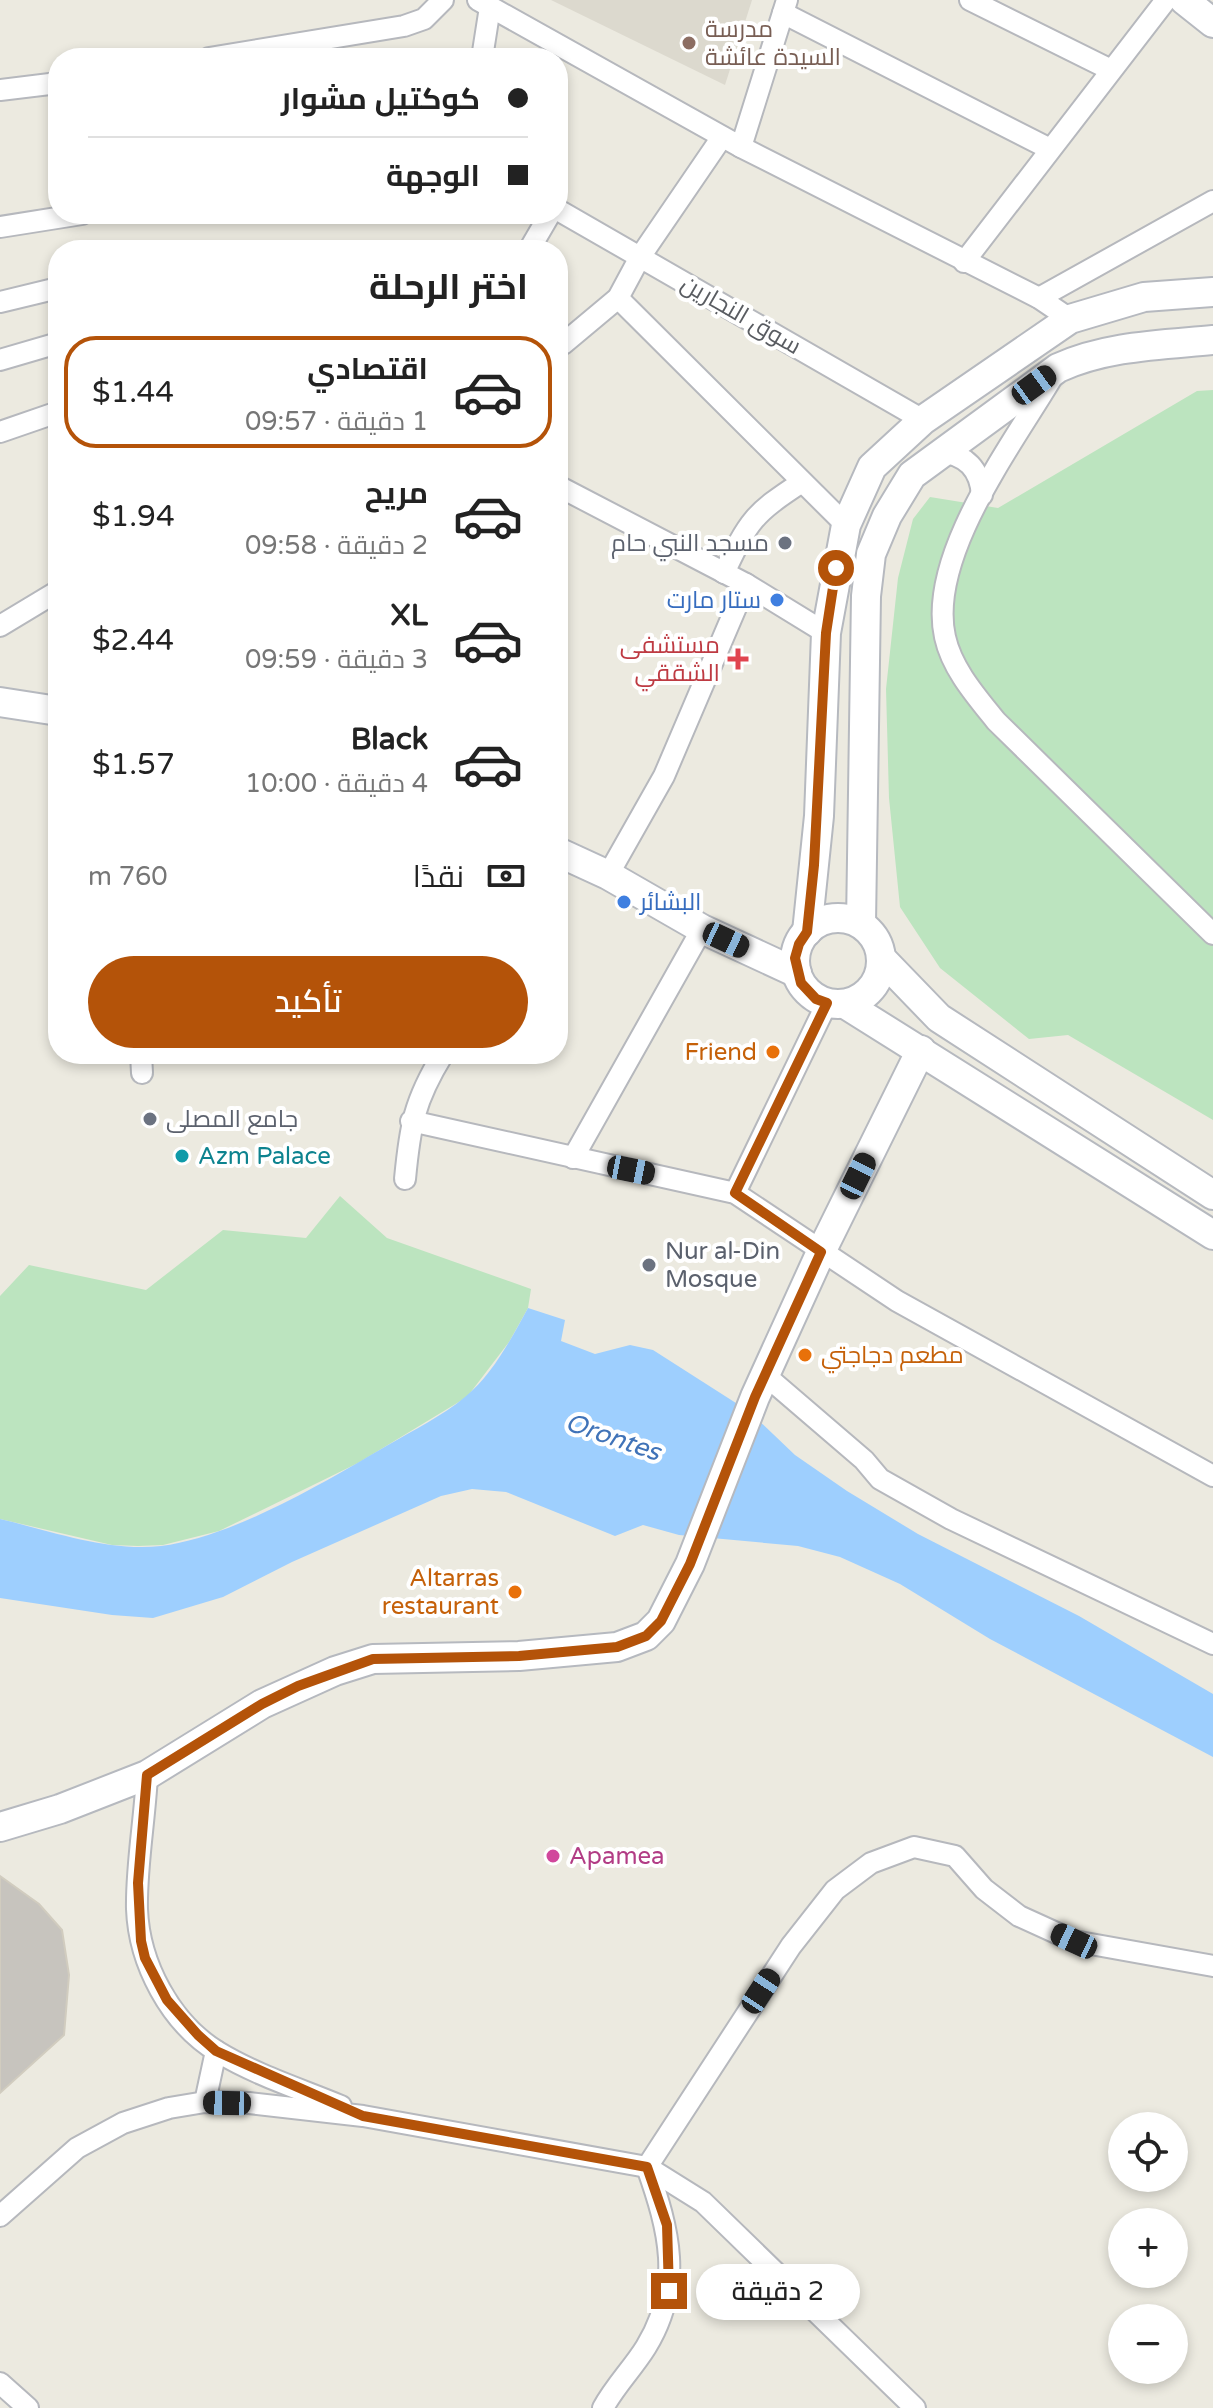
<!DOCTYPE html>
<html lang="ar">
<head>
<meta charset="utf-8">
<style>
	body { margin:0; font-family:"Varela Round",Cairo,sans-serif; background:#f2f2f2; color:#222; direction:rtl; height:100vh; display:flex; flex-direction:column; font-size:30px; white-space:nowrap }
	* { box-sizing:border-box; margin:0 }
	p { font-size:26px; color:#767676 }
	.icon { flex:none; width:44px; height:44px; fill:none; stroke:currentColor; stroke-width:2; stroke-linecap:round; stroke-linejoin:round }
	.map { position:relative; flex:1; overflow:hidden; direction:ltr }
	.details { position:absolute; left:48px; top:240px; width:520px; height:824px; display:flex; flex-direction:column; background:#fff; border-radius:32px; box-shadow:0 4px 12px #0003; direction:rtl }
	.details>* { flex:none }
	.banner { position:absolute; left:48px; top:48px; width:520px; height:176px; border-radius:32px; box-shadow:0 4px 12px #0003; direction:rtl; display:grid; align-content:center; height:176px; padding:0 40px; background:#fff }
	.tools { position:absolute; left:1108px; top:2112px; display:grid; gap:16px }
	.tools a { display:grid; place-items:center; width:80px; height:80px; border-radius:50%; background:#fff; box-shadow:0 4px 12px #0003; font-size:40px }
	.end { position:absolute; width:36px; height:36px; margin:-18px; border:10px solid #b45309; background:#fff; box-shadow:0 0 0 4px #fff }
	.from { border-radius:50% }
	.bubble { position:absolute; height:56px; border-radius:28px; background:#fff; box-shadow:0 4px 12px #0003; font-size:26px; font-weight:600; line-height:56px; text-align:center; direction:rtl }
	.car { position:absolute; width:24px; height:48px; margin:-24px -12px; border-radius:10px; box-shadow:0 0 6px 2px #0007; background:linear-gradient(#222 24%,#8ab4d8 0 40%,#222 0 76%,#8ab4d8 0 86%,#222 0) }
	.banner b { display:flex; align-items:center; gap:28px; height:76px; font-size:30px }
	.banner b+b { border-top:2px solid #e0e0e0 }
	.banner i { width:20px; height:20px; background:#222 }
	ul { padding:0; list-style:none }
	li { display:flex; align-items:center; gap:24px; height:112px; margin:0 16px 12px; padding:0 24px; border:4px solid transparent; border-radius:32px }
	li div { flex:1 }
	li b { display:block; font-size:30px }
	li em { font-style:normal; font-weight:600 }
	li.selected { border-color:#b45309 }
	li>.icon { width:72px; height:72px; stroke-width:1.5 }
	h2 { padding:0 40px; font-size:36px; line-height:96px }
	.pay { display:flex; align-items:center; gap:20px; height:88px; padding:0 40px; font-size:30px }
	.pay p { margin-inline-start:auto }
	.button { display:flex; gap:16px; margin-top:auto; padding:16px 40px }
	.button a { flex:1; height:92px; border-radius:48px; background:#b45309; color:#fff; font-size:32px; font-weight:600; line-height:92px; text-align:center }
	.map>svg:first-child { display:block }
</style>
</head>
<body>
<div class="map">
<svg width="1213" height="2408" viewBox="0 0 1213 2408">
	<rect width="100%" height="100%" fill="#eceae0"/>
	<!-- education -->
	<path fill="#dcd9ce" d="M551,0h201l-27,85z"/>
	<!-- green -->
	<g fill="#bce4bf">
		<path d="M1213,390v730l-145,-85 -39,4 -89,-71 -40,-61 -11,-109 -3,-109 12,-111 15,-59 17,-22 68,11 199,-117z"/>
		<path d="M340,1196l47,42 144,51 -3,19 -19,34 -42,55 -109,66 -139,68 -56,14 -25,1 -26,-1 -112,-26v-223l29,-31 117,25 77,-60 83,8z"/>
	</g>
	<!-- water -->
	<path fill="#9ecffe" d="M528,1308l37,12 -4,21 34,13 35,-9 23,5 97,62 45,43 52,36 71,43 161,82 134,78v63l-223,-118 -90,-55 -60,-27 -42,-11 -119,-11 -36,-10 -28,11 -109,-44 -34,-3 -31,7 -149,66 -69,35 -70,21 -41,-3 -112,-17v-79c51,12 108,33 161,27 72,-9 164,-64 227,-101 26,-15 54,-29 77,-48 28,-23 46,-58 63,-89z"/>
	<!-- building -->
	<path fill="#c7c4be" stroke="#d1ccbf" stroke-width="2" d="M0,1876l39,28 23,26 7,45 -5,60 -64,58z"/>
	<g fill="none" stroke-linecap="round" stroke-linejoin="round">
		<defs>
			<g id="minor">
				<path d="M478,0l263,147 298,151 31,21"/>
				<path d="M970,0l141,70"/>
				<path d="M783,13l267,136"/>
				<path d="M209,58l195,-32 20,-7 19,-19"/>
				<path d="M482,58l8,-51"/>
				<path d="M0,90l58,-7"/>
				<path d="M741,147l46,-147"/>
				<path d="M558,210l365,210"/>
				<path d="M0,227l82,-13"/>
				<path d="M529,250l21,-36"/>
				<path d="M964,262l202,-262"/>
				<path d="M618,298l228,227"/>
				<path d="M1039,298l174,-97"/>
				<path d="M0,302l58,-14"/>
				<path d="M558,342l5,2 55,-46 22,-41 82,-120"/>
				<path d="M0,360l58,-17"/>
				<path d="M1053,376c-40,68 -126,180 -108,261 7,32 31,59 51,84l217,213"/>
				<path d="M0,432l58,-20"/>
				<path d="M941,452c25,3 39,17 41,43"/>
				<path d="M558,486l188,98 80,49"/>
				<path d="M724,573c25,-53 29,-59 78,-91"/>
				<path d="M0,626l58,-35"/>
				<path d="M608,875l56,-99 82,-192"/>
				<path d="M141,1054l1,19"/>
				<path d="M411,1121l324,72 162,108 316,175"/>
				<path d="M573,1158l129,-229"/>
				<path d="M405,1179c5,-53 9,-78 38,-125"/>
				<path d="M735,1193l92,-190"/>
				<path d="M765,1375l99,85 16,19 71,40 262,125"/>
				<path d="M147,1775c-2,43 -11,92 -10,134 2,54 33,114 81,143 38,23 82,37 123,54"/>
				<path d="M205,2102l11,-51"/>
				<path d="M0,2216l77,-68 46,-25 46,-15 36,-6 44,1 114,13 284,51 56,35 212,206"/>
				<path d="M0,2383l28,25"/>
				<path d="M603,2408c12,-22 30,-40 43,-61 38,-62 23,-117 1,-180l144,-221 44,-56 36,-27 43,-16 41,9 29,33 35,27 55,25 139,25"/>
			</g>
			<g id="secondary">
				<path d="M1184,0l29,23"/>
				<path d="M0,702l58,9"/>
				<path d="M558,852l50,23 94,54 95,44"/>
				<circle cx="838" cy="961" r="43"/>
				<path d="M861,924l5,-328 5,-42 16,-38 25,-41 146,-107c48,-22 102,-23 155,-28"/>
				<path d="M807,932l12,-116 7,-183 20,-108 26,-58 51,-47 147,-101 74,-22 69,-5"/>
				<path d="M881,958l58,60 274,177"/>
				<path d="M845,1004l368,231"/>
				<path d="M0,1827l60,-18 87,-34 115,-71 73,-33 38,-12 146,-3 98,-9 29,-11 15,-15 29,-57 65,-167 66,-145 100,-202"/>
			</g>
		</defs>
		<!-- minor casing -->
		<use href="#minor" stroke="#b6b8bd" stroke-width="24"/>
		<!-- secondary casing -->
		<use href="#secondary" stroke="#b6b9bf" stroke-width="32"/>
		<!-- minor -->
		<use href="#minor" stroke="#fff" stroke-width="20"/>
		<!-- secondary -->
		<use href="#secondary" stroke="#fff" stroke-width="28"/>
	</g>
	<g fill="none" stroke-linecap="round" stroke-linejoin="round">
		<!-- route -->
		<path stroke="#b45309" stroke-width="10" d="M669,2291l-2,-66 -20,-58 -284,-51 -147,-65 -18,-16 -31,-35 -22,-42 -4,-17 -3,-58 9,-108 115,-71 36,-18 75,-27 146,-3 98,-9 29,-11 15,-15 29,-57 65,-167 66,-145 -86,-59 92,-190 -11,-4 -15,-16 -6,-25 4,-14 8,-12 7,-67 12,-232 10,-65"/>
	</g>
	<!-- markers -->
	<circle fill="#8d6e63" stroke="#fff" stroke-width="3" cx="689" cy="43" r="8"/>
	<g fill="#6b7280" stroke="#fff" stroke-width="3">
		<circle cx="785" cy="543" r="8"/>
		<circle cx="150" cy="1119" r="8"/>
		<circle cx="649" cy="1265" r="8"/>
	</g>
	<g fill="#3f7fe0" stroke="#fff" stroke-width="3">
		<circle cx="777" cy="600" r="8"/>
		<circle cx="624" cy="902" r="8"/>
	</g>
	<path fill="#e0444e" stroke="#fff" stroke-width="3" d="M734 647h8v8h8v8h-8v8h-8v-8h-8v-8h8z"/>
	<g fill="#e8710a" stroke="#fff" stroke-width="3">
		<circle cx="773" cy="1052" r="8"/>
		<circle cx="805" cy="1355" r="8"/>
		<circle cx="515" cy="1592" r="8"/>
	</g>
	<circle fill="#0f9aa8" stroke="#fff" stroke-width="3" cx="182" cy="1156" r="8"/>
	<circle fill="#d1479c" stroke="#fff" stroke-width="3" cx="553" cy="1856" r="8"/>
	<g text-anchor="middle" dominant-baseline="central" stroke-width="8" stroke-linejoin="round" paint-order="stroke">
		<!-- education labels -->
		<g font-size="24" fill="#785e54" stroke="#fff" text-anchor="start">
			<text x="705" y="29">مدرسة<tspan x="705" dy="28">السيدة عائشة</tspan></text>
		</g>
		<!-- street labels -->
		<g font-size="24" fill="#595c61" stroke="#fff">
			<text transform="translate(741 315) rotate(30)">سوق النجارين</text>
		</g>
		<!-- worship labels -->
		<g font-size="24" fill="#5b616d" stroke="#fff" text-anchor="start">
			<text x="769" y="543" text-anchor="end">مسجد النبي حام</text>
			<text x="166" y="1119">جامع المصلى</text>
			<text x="665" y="1251">Nur al-Din<tspan x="665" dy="28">Mosque</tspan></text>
		</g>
		<!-- shop labels -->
		<g font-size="24" fill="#366cbe" stroke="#fff" text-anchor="end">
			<text x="761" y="600">ستار مارت</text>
			<text x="640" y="902" text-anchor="start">البشائر</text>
		</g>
		<!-- health labels -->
		<g font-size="24" fill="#be3a42" stroke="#fff" text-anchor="end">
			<text x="720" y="645">مستشفى<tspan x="720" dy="28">الشققي</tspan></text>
		</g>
		<!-- food labels -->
		<g font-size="24" fill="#c56008" stroke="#fff" text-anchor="end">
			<text x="757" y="1052">Friend</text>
			<text x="821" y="1355" text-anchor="start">مطعم دجاجتي</text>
			<text x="499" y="1578">Altarras<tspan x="499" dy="28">restaurant</tspan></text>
		</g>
		<!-- culture labels -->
		<g font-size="24" fill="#0d838f" stroke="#fff" text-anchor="start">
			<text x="198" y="1156">Azm Palace</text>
		</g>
		<!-- hotel labels -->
		<g font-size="24" fill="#b23c85" stroke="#fff" text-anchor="start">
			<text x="569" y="1856">Apamea</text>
		</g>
		<!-- water labels -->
		<g font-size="26" font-style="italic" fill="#4073b8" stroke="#fff">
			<text transform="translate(613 1437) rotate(19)">Orontes</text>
		</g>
	</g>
</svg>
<div class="tools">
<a><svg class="icon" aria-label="locate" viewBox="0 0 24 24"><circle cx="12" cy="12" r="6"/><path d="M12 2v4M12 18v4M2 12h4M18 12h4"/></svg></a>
<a>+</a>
<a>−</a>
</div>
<i class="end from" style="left:836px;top:568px"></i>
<i class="end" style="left:669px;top:2291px"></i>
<div class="bubble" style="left:696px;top:2264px;width:164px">2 دقيقة</div>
<i class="car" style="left:1034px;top:385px;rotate:54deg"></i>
<i class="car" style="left:726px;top:940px;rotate:115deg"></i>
<i class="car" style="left:631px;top:1170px;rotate:101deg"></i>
<i class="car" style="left:858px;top:1176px;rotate:26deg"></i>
<i class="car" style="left:1074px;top:1941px;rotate:295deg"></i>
<i class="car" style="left:761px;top:1991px;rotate:33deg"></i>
<i class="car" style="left:227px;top:2103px;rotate:271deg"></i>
<div class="banner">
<b><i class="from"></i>كوكتيل مشوار</b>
<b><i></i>الوجهة</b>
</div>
<section class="details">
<h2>اختر الرحلة</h2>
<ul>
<li class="selected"><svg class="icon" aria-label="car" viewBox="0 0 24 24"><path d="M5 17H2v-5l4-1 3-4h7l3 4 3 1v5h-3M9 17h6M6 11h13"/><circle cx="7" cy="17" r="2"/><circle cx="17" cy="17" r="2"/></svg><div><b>اقتصادي</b><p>1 دقيقة · 09:57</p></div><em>$1.44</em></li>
<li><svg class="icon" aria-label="car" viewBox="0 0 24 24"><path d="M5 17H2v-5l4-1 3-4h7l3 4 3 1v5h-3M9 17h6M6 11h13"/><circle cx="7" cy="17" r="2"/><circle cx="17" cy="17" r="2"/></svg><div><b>مريح</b><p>2 دقيقة · 09:58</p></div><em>$1.94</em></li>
<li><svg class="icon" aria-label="car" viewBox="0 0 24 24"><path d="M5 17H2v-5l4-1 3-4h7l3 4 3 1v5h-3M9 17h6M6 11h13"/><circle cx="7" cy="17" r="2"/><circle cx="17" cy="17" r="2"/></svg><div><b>XL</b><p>3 دقيقة · 09:59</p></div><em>$2.44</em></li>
<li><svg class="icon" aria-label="car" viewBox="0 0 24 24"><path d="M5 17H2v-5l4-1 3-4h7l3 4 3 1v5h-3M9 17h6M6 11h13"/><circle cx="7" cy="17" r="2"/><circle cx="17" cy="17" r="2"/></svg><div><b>Black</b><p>4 دقيقة · 10:00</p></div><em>$1.57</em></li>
</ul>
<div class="pay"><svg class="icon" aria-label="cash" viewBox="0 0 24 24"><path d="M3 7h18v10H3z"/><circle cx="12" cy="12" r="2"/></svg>نقدًا<p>760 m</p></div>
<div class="button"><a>تأكيد</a></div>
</section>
</div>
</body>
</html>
